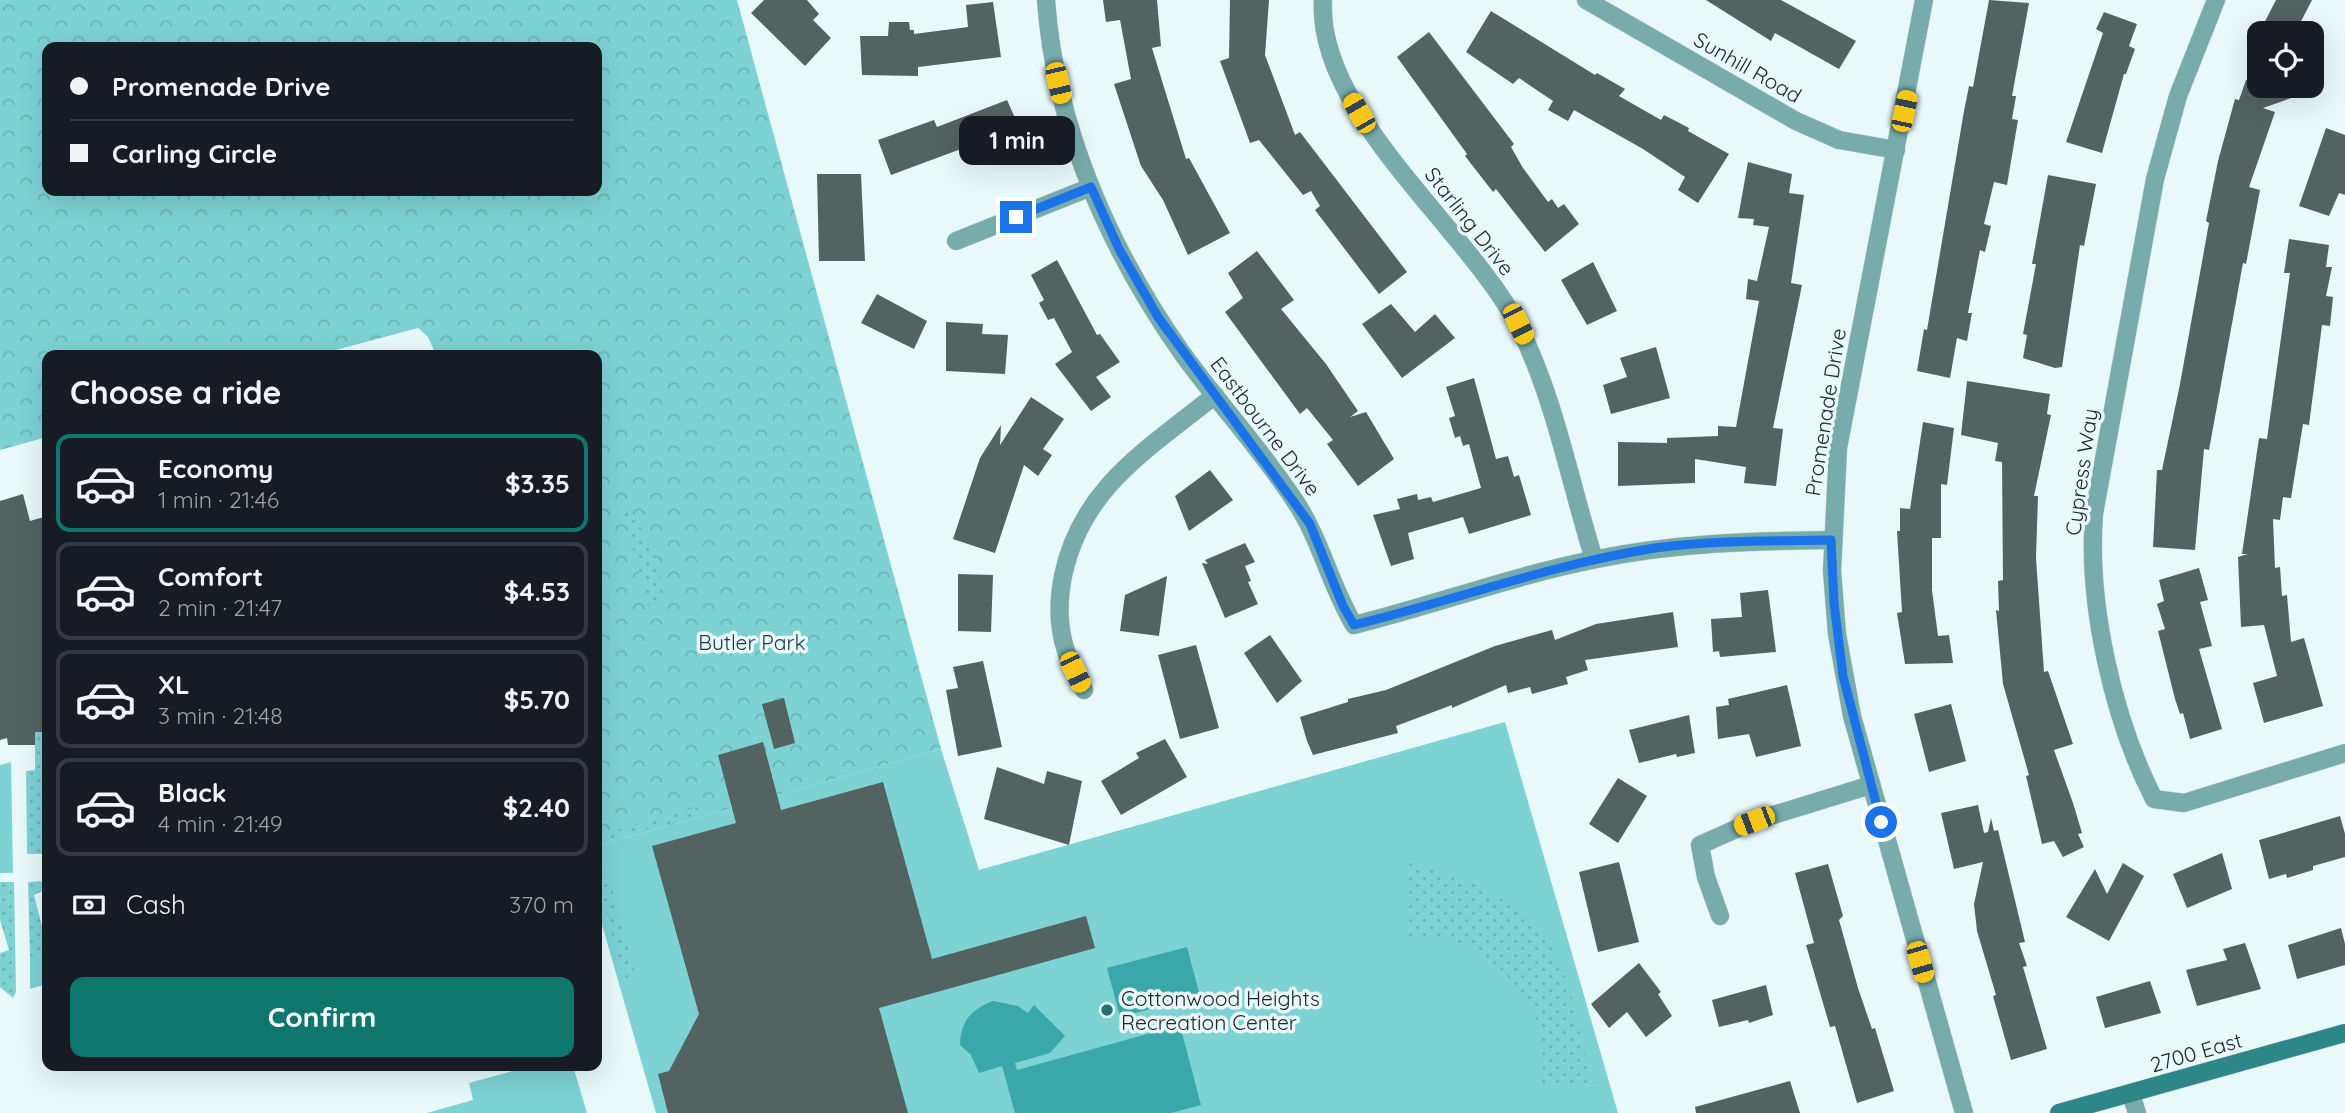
<!DOCTYPE html>
<html lang="en">
<head>
<meta charset="utf-8">
<style>
	body { margin:0; font-family:Quicksand,sans-serif; background:#20242c; color:#f1f3f6; height:100vh; display:flex; flex-direction:column; font-size:26px; white-space:nowrap }
	* { box-sizing:border-box; margin:0 }
	p { font-size:23px; color:#9ea1a6 }
	.icon { flex:none; width:38px; height:38px; fill:none; stroke:currentColor; stroke-width:2; stroke-linecap:round; stroke-linejoin:round }
	.map { position:relative; flex:1; overflow:hidden }
	.sheet { position:absolute; left:42px; top:350px; width:560px; height:721px; display:flex; flex-direction:column; background:#171b24; border-radius:14px; box-shadow:0 7px 28px #0002 }
	.sheet>* { flex:none }
	.top-card { position:absolute; left:42px; top:42px; width:560px; height:154px; border-radius:14px; box-shadow:0 7px 28px #0002; display:grid; align-content:center; height:154px; padding:0 28px; background:#171b24 }
	.buttons { position:absolute; left:2247px; top:21px; display:grid; gap:14px }
	.buttons a { display:grid; place-items:center; width:77px; height:77px; border-radius:14px; background:#171b24; box-shadow:0 7px 28px #0002; font-size:35px }
	.end { position:absolute; width:32px; height:32px; margin:-16px; border:9px solid #1a73e8; background:#fff; box-shadow:0 0 0 4px #fff }
	.from { border-radius:50% }
	.bubble { position:absolute; height:49px; border-radius:14px; background:#171b24; box-shadow:0 7px 28px #0002; font-size:23px; font-weight:700; line-height:49px; text-align:center }
	.car { position:absolute; width:21px; height:42px; margin:-21px -10px; border-radius:9px; box-shadow:0 0 5px 2px #0007; background:linear-gradient(#f5c518 24%,#345 0 40%,#f5c518 0 76%,#345 0 86%,#f5c518 0) }
	.top-card b { display:flex; align-items:center; gap:24px; height:66px; font-size:26px }
	.top-card b+b { border-top:2px solid #363941 }
	.top-card i { width:18px; height:18px; background:#f1f3f6 }
	ul { padding:0; list-style:none }
	li { display:flex; align-items:center; gap:21px; height:98px; margin:0 14px 10px; padding:0 14px; border:4px solid #363941; border-radius:14px }
	li div { flex:1 }
	li b { display:block; font-size:26px }
	li em { font-style:normal; font-weight:700 }
	li.current { border-color:#0f766e }
	li>.icon { width:63px; height:63px; stroke-width:1.5 }
	h2 { padding:0 28px; font-size:32px; line-height:84px }
	.pay { display:flex; align-items:center; gap:18px; height:77px; padding:0 28px; font-size:26px }
	.pay p { margin-inline-start:auto }
	.button { display:flex; gap:14px; margin-top:auto; padding:14px 28px }
	.button a { flex:1; height:80px; border-radius:14px; background:#0f766e; color:#fff; font-size:28px; font-weight:700; line-height:80px; text-align:center }
	.map>svg:first-child { display:block }
</style>
</head>
<body>
<div class="map">
<svg width="2345" height="1113" viewBox="0 0 2345 1113">
	<defs>
		<pattern id="park-crowns" width="20" height="18" patternUnits="userSpaceOnUse" patternTransform="scale(1.75)"><rect width="20" height="18" fill="#7dd2d4"/><path d="M2 6a3 3 0 1 1 6 0M12 15a3 3 0 1 1 6 0" fill="none" stroke="#6cb4b6"/></pattern>
		<pattern id="garden-dots" width="8" height="8" patternUnits="userSpaceOnUse" patternTransform="scale(1.75)"><rect width="8" height="8" fill="#7dd2d4"/><path d="M2 2h.1M6 6h.1" fill="none" stroke="#6cb4b6" stroke-width="1.8" stroke-linecap="round"/></pattern>
	</defs>
	<rect width="100%" height="100%" fill="#e9f9f9"/>
	<!-- grass -->
	<g fill="#7dd2d4">
		<path d="M1505,722l113,391h-962l-59,-206v-61l344,-97 38,121z"/>
		<path d="M11,762l2,111h-13v-108z"/>
		<path d="M30,956h17v28l-17,5z"/>
		<path d="M531,1066h42l14,47h-160l46,-13 -4,-17z"/>
	</g>
	<!-- park -->
	<path fill="url(#park-crowns)" fill-rule="evenodd" d="M0,0h737l204,749 -344,97v-491h-161l-8,-18 -10,-9 -101,27h-270v82l-47,13zM47,47h550v144h-550z"/>
	<!-- garden -->
	<g fill="url(#garden-dots)">
		<path d="M621,506c21,13 47,70 41,94l-13,10z"/>
		<path d="M35,732h12v66h-5l2,56h-17l-1,-83 9,-1z"/>
		<path d="M698,807l2,9 -103,26v-6z"/>
		<path d="M1404,862c56,10 117,37 148,87 21,33 31,100 41,139l-51,-3c1,-18 2,-43 -4,-60 -14,-40 -55,-82 -99,-86 -11,0 -22,1 -33,1z"/>
		<path d="M603,871l5,3 26,95 -2,9 -8,2 -27,-100v-8z"/>
		<path d="M47,881v8l-13,6 9,35 4,-1v27h-17l-2,-74z"/>
		<path d="M0,882h14l2,110 -3,6 -13,-11v-34l9,-3 -9,-30z"/>
	</g>
	<!-- water -->
	<g fill="#3aa8ab">
		<path d="M1187,947l13,49 -80,21 -13,-49z"/>
		<path d="M993,1001l25,5 10,7 6,-8 31,31 -15,17 -35,10 2,7 163,-45 21,80 -30,8h-156l-13,-47 -23,7 -8,-18 -11,-10c1,-24 10,-35 33,-44z"/>
	</g>
	<!-- building -->
	<g fill="#546262">
		<path d="M764,0h43l12,14 -6,6 18,18 -26,28 -54,-53z"/>
		<path d="M1103,0h54l4,46 -9,2 34,111 3,-1 41,75 -42,22 -25,-55 -22,-34 -7,-21 -20,-61 17,-5 -11,-59 -14,2z"/>
		<path d="M1230,0h39l-4,55 30,80 5,-3 107,140 -28,22 -64,-84 5,-4 -9,-15 -8,4 -44,-55 -9,3 -30,-82 9,-3z"/>
		<path d="M1706,0h75l75,41 -17,28 -64,-36 -4,8z"/>
		<path d="M1989,0l40,3 -17,93h4l-4,23 6,1 -11,65 -13,-3 -10,42 7,2 -6,26 -5,-2 -12,63h4l-5,28 -10,-3 -7,40 -33,-7 7,-42 3,1 37,-219 5,-25 4,1z"/>
		<path d="M2276,0h36l-17,33h-36z"/>
		<path d="M993,2l8,55 -83,10v9l-56,-1 -2,-39h28l1,-14h20l1,8h4v4l54,-7 -2,-22z"/>
		<path d="M1491,11l104,64 2,-2 28,16 -6,7 42,24 3,-5 25,13 -1,3 41,23 -31,49 -20,-13 7,-13 -42,-28 -69,-39 -6,11 -20,-11 5,-9 -34,-23 -6,6 -47,-32z"/>
		<path d="M2104,12l33,12 -8,22 6,3 -9,25h-2l-22,79 -36,-11 37,-109 -7,-4z"/>
		<path d="M1429,32l85,112 -3,3 12,21 25,34 4,-3 6,9 6,-4 15,20 -34,28 -49,-63 -3,3 -28,-36 2,-2 -70,-97z"/>
		<path d="M2246,80l48,17 -31,11 12,4 -26,75 11,3 -14,74 -3,-1 -34,187 -5,-1 -9,101 -42,-3 4,-77h5l18,-86 29,-161 -3,-2 12,-60 17,-62 4,1z"/>
		<path d="M1007,100l16,36 -13,5 2,7 -38,13 -5,-15 -78,29 -13,-35 56,-20 3,7z"/>
		<path d="M2326,128l19,7v60l-6,-2 -10,23 -30,-10z"/>
		<path d="M1748,162l44,12 -3,19 15,2 -13,88 11,2 -29,143 10,1 -7,57 -32,-3 2,-16 -51,-8v24l-77,3v-44l49,1v-5l51,-2v-10l18,1 23,-126 -13,-2 2,-20 9,2 12,-54 -16,-2 1,-6 -16,-1z"/>
		<path d="M817,174h44l4,87h-46z"/>
		<path d="M2048,175l48,9 -12,62 -4,-1 -18,122 -7,1 -32,-10 4,-23 -4,-1 13,-70h-4z"/>
		<path d="M2289,239l40,6 -3,22h6l-6,29 7,1 -3,29 -8,-1 -13,100 -6,-1 -12,74 -8,-1 -3,23 -7,-1 2,49 5,-1 2,29 5,-1 4,47 13,-4 19,68 -59,17 -11,-40 24,-7 -13,-51 -23,2 -3,-70 10,-3h-6l17,-116 8,1 23,-166h-6z"/>
		<path d="M1257,251l37,49 -13,9 45,55 32,47 -8,6 16,-5 28,47 -36,27 -31,-42 6,-4 -26,-32 -7,6 -75,-102 18,-14 -15,-25z"/>
		<path d="M1057,260l40,75 3,-1 20,28 -24,15 15,20 -20,14 -36,-47 17,-12 -18,-34 -6,2 -9,-17 5,-3 -13,-25z"/>
		<path d="M1593,262l24,49 -30,14 -26,-45z"/>
		<path d="M877,294l50,27 -13,28 -53,-26z"/>
		<path d="M1391,304l24,28 20,-18 20,24 -53,40 -40,-54z"/>
		<path d="M946,322l37,2 -1,10 26,1 -3,39 -59,-3z"/>
		<path d="M1656,347l14,51 -59,16 -8,-29 24,-8 -7,-19z"/>
		<path d="M1474,378l22,81 12,-3 6,21 5,-2 12,40 -62,19 -6,-17 -55,16 6,26 -23,7 -18,-51 27,-6 -3,-10 20,-5 1,6 13,-3 2,5 48,-14 -12,-44 -6,2 -3,-10 -5,2 -6,-20 6,-2 -9,-29z"/>
		<path d="M1967,381l83,13 -3,20 4,1 -17,81h4l-2,62 8,114 4,-1 25,73 -19,6 19,53 9,30 -4,1 6,13 -21,10 -9,-16 -12,3 -16,-68 3,-1 -26,-91 -7,-74 3,1 -1,-30 5,-1 -1,-118 -7,-1 3,-18 -37,-8z"/>
		<path d="M1031,397l33,22 -21,30 9,6 -14,21 -14,-11 -29,88 -42,-14 27,-81 21,-33 -1,20z"/>
		<path d="M1923,422l31,6 -7,57 -6,-1v54h-9v52l6,46 11,-1 4,28 -48,1 -8,-51 5,-1 -5,-81h3v-23l10,1z"/>
		<path d="M1210,470l23,30 -44,31 -14,-35z"/>
		<path d="M23,494l7,27 17,-5v216h-12v13h-27l-1,-7 -7,2v-239z"/>
		<path d="M1245,543l10,19 -10,4 6,15 -3,1 10,22 -33,14 -23,-55 6,1 -3,-4z"/>
		<path d="M2199,568l9,32 -8,2 12,44 -13,3 23,80 -32,10 -7,-26 -3,1 -5,-15 -17,-68 7,-2 -8,-25 7,-3 -5,-21z"/>
		<path d="M958,574l35,1 -2,57 -33,-1z"/>
		<path d="M1167,576l-8,60 -39,-5 5,-36z"/>
		<path d="M1768,590l8,62 -56,5 -1,-6 -6,1 -2,-33 31,-2 -2,-24z"/>
		<path d="M1673,612l5,35 -93,13 3,10 -22,7 2,7 -36,10 -2,-7 -22,6 -2,-8 -54,23v-3l-56,21 2,7 -85,22 -6,-14 -7,-24 48,-15v-3l38,-9 109,-44 57,-16 3,10 41,-16z"/>
		<path d="M1270,635l32,46 -25,22 -33,-50z"/>
		<path d="M1196,645l23,83 -39,11 -22,-84z"/>
		<path d="M983,661l19,86 -44,9 -12,-66 12,-2 -5,-21z"/>
		<path d="M1787,685l14,61 -45,11 -7,-23 -31,5 -2,-32 13,-2 -1,-6z"/>
		<path d="M784,698l11,45 -21,6 -12,-45z"/>
		<path d="M1951,704l15,57 -37,11 -15,-58z"/>
		<path d="M1689,715l6,38 -18,4 -1,-3 -37,9 -10,-33z"/>
		<path d="M1165,739l22,38 -66,38 -20,-34 38,-23 -3,-5z"/>
		<path d="M763,742l18,68 102,-28 49,177 154,-43 9,32 -216,60 29,105h-240l-10,-39 11,-3 30,-57 -47,-168 84,-23 -18,-68z"/>
		<path d="M997,767l47,17 3,-13 35,10 -13,64 -85,-26z"/>
		<path d="M1618,778l29,18 -29,47 -29,-19z"/>
		<path d="M1978,805l6,28 4,-1 3,-14 3,13 4,-1 27,112 -6,1 8,23 -4,1 24,82 -36,11 -18,-64 3,-1 -19,-64 -3,-27 9,-42 -29,7 -13,-56z"/>
		<path d="M2340,816l5,18v23l-32,9v4l-26,8 -1,-4 -17,5 -10,-39z"/>
		<path d="M2222,853l10,36 -45,19 -14,-34z"/>
		<path d="M1619,862l20,80 -41,10 -19,-80z"/>
		<path d="M2123,863l21,13 -35,65 -43,-24 29,-48 12,25z"/>
		<path d="M1828,864l15,52 -4,4 19,68 14,41 3,-1 19,63 -37,12 -22,-77 -5,1 -24,-82 8,-2 -19,-70z"/>
		<path d="M2341,928l4,16v21l-48,14 -9,-34z"/>
		<path d="M2245,943l16,46 -64,17 -11,-36 41,-10 -4,-11z"/>
		<path d="M1639,963l22,29 -3,2 14,22 -26,21 -19,-25 -18,16 -18,-24z"/>
		<path d="M2150,981l11,32 -56,15 -9,-31z"/>
		<path d="M1766,985l7,30 -24,8 -1,-3 -29,7 -7,-27z"/>
		<path d="M1790,1081l10,32h-104l-1,-6z"/>
	</g>
	<g fill="none" stroke-linecap="round" stroke-linejoin="round">
		<defs>
			<g id="street">
				<path d="M1046,0c9,127 63,249 136,353 36,50 79,96 113,148 26,39 35,84 59,124 81,-20 161,-50 243,-66 78,-16 155,-18 234,-19"/>
				<path d="M1323,0c-7,114 146,229 196,327 36,72 51,156 75,232"/>
				<path d="M1586,0l210,121 43,19 57,10"/>
				<path d="M1924,0l-86,448 -6,123 5,63 15,82 112,397"/>
				<path d="M2216,0l-38,96 -23,83 -61,335c-7,90 19,205 60,285l30,4 161,-50"/>
				<path d="M956,241l135,-54"/>
				<path d="M1084,690c-6,-13 -14,-26 -18,-39 -8,-24 -8,-50 -3,-75 19,-90 86,-127 152,-181"/>
				<path d="M1720,916l-14,-39 -6,-32 54,-24 117,-36"/>
				<path d="M2131,1094l6,19"/>
			</g>
			<path id="secondary" d="M2059,1113l286,-80"/>
		</defs>
		<!-- street casing -->
		<use href="#street" stroke="#c5d3d3" stroke-width="19"/>
		<!-- secondary casing -->
		<use href="#secondary" stroke="#c5d3d3" stroke-width="19"/>
		<!-- street -->
		<use href="#street" stroke="#77abac" stroke-width="18"/>
		<!-- secondary -->
		<use href="#secondary" stroke="#2d8789" stroke-width="18"/>
	</g>
	<g fill="none" stroke-linecap="round" stroke-linejoin="round">
		<!-- route -->
		<path stroke="#1a73e8" stroke-width="9" d="M1016,217l75,-30 28,62 39,68 152,207 33,82 11,19c101,-25 199,-61 301,-77 58,-8 118,-7 176,-8l3,63 9,73 38,146"/>
	</g>
	<!-- markers -->
	<circle fill="#257072" stroke="#e9f9f9" stroke-width="2.5" cx="1107" cy="1010" r="7"/>
	<g text-anchor="middle" dominant-baseline="central" stroke-width="7" stroke-linejoin="round" paint-order="stroke">
		<!-- street labels -->
		<g font-size="21" fill="#222828" stroke="#e9f9f9">
			<text transform="translate(1748 67) rotate(30)">Sunhill Road</text>
			<text transform="translate(1470 221) rotate(52)">Starling Drive</text>
			<text transform="translate(1825 412) rotate(-81)">Promenade Drive</text>
			<text transform="translate(1266 426) rotate(53)">Eastbourne Drive</text>
			<text transform="translate(2081 472) rotate(-82)">Cypress Way</text>
			<text transform="translate(2196 1052) rotate(-16)">2700 East</text>
		</g>
		<!-- park labels -->
		<g font-size="21" fill="#233b3c" stroke="#e9f9f9">
			<text x="752" y="642">Butler Park</text>
		</g>
		<!-- poi labels -->
		<g font-size="21" fill="#222828" stroke="#e9f9f9" text-anchor="start">
			<text x="1121" y="998">Cottonwood Heights<tspan x="1121" dy="24">Recreation Center</tspan></text>
		</g>
	</g>
</svg>
<div class="buttons">
<a><svg class="icon" aria-label="locate" viewBox="0 0 24 24"><circle cx="12" cy="12" r="6"/><path d="M12 2v4M12 18v4M2 12h4M18 12h4"/></svg></a>
</div>
<i class="end from" style="left:1881px;top:822px"></i>
<i class="end" style="left:1016px;top:217px"></i>
<div class="bubble" style="left:959px;top:116px;width:116px">1 min</div>
<i class="car" style="left:1058px;top:83px;rotate:167deg"></i>
<i class="car" style="left:1904px;top:111px;rotate:12deg"></i>
<i class="car" style="left:1359px;top:113px;rotate:330deg"></i>
<i class="car" style="left:1518px;top:324px;rotate:154deg"></i>
<i class="car" style="left:1075px;top:672px;rotate:155deg"></i>
<i class="car" style="left:1754px;top:821px;rotate:249deg"></i>
<i class="car" style="left:1920px;top:962px;rotate:164deg"></i>
<div class="top-card">
<b><i class="from"></i>Promenade Drive</b>
<b><i></i>Carling Circle</b>
</div>
<section class="sheet">
<h2>Choose a ride</h2>
<ul>
<li class="current"><svg class="icon" aria-label="car" viewBox="0 0 24 24"><path d="M5 17H2v-5l4-1 3-4h7l3 4 3 1v5h-3M9 17h6M6 11h13"/><circle cx="7" cy="17" r="2"/><circle cx="17" cy="17" r="2"/></svg><div><b>Economy</b><p>1 min · 21:46</p></div><em>$3.35</em></li>
<li><svg class="icon" aria-label="car" viewBox="0 0 24 24"><path d="M5 17H2v-5l4-1 3-4h7l3 4 3 1v5h-3M9 17h6M6 11h13"/><circle cx="7" cy="17" r="2"/><circle cx="17" cy="17" r="2"/></svg><div><b>Comfort</b><p>2 min · 21:47</p></div><em>$4.53</em></li>
<li><svg class="icon" aria-label="car" viewBox="0 0 24 24"><path d="M5 17H2v-5l4-1 3-4h7l3 4 3 1v5h-3M9 17h6M6 11h13"/><circle cx="7" cy="17" r="2"/><circle cx="17" cy="17" r="2"/></svg><div><b>XL</b><p>3 min · 21:48</p></div><em>$5.70</em></li>
<li><svg class="icon" aria-label="car" viewBox="0 0 24 24"><path d="M5 17H2v-5l4-1 3-4h7l3 4 3 1v5h-3M9 17h6M6 11h13"/><circle cx="7" cy="17" r="2"/><circle cx="17" cy="17" r="2"/></svg><div><b>Black</b><p>4 min · 21:49</p></div><em>$2.40</em></li>
</ul>
<div class="pay"><svg class="icon" aria-label="cash" viewBox="0 0 24 24"><path d="M3 7h18v10H3z"/><circle cx="12" cy="12" r="2"/></svg>Cash<p>370 m</p></div>
<div class="button"><a>Confirm</a></div>
</section>
</div>
</body>
</html>
